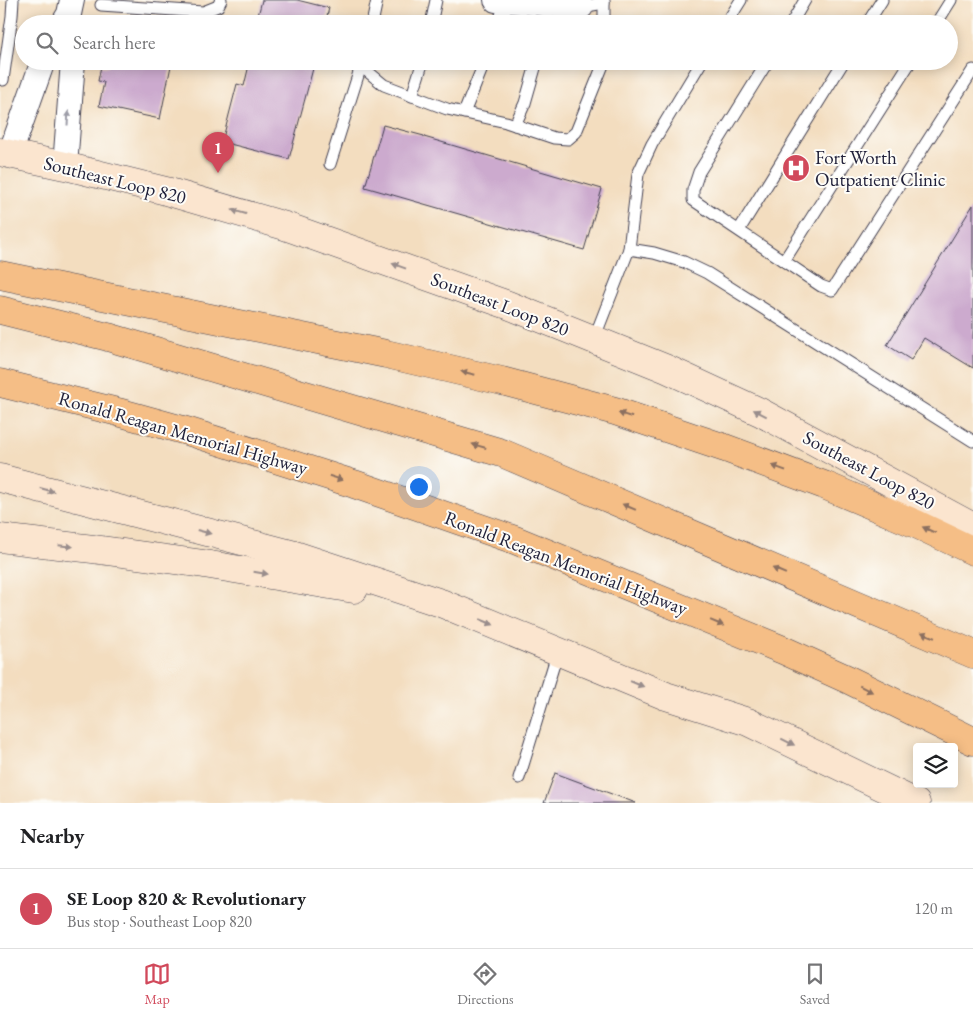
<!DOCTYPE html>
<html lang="en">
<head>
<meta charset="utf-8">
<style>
	:root { --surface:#fff; --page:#f2f2f2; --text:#202124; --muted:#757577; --line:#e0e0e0; --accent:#d1495b }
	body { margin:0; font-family:"EB Garamond",serif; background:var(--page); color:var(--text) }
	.controls { position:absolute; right:15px; bottom:15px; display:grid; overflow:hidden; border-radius:5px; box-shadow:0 2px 12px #0003 }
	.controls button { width:45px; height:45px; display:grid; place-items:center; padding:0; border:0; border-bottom:1px solid var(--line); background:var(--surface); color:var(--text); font:25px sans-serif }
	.you { position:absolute; left:418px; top:486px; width:18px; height:18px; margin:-12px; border:4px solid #fff; border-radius:50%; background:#1a73e8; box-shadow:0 0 0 8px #1a73e833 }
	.badge { display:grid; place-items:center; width:32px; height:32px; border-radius:50%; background:var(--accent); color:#fff; font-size:16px; font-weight:700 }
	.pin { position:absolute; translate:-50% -41px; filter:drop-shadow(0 1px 2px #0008) }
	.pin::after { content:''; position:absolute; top:26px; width:18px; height:15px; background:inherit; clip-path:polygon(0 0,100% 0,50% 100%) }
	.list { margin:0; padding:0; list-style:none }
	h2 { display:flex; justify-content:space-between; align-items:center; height:65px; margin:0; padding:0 20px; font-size:21px }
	h2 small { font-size:16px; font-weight:400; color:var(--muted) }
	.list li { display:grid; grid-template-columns:32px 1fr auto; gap:15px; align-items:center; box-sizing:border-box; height:80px; padding:0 20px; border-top:1px solid var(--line) }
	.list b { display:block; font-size:19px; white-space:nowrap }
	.list p { margin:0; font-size:16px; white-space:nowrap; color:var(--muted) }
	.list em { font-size:16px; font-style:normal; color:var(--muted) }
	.icon { flex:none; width:28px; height:28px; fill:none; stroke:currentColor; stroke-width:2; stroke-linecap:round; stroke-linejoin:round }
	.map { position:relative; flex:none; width:973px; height:803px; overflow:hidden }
	.search { position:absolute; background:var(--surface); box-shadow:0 2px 12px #0003; left:15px; right:15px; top:15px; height:55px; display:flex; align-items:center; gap:12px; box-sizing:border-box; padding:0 18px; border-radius:28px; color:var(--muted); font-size:19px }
	.sheet { height:145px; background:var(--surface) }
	nav { display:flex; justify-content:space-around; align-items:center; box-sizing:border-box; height:70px; border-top:1px solid var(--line); background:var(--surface); font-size:14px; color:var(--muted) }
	nav a { display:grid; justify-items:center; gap:2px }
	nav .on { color:var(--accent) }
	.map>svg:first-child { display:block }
</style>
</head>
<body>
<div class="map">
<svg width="973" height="803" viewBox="0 0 973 803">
	<rect width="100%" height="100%" fill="#fdfcf7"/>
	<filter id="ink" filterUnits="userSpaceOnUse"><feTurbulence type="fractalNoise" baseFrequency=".02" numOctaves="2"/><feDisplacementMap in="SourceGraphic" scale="10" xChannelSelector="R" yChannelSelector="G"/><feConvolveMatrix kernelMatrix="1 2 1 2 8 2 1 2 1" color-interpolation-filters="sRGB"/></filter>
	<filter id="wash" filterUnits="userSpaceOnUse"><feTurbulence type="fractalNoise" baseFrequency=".0096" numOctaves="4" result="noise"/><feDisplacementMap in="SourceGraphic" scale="20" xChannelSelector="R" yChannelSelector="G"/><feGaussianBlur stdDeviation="1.12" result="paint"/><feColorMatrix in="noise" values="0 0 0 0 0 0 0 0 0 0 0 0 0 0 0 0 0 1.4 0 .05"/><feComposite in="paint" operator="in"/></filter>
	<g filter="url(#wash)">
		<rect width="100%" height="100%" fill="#f3ddbf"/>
		<g id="blocks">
			<g fill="#ccaace">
				<polygon points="262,0 297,0 329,8 325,24 256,24"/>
				<polygon points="109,61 172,61 160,119 99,106 104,82 98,81 101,66 108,67"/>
				<polygon points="250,61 315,61 289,159 222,142 237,84 244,86"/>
				<polygon points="383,125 424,136 424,137 602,189 584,250 365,187"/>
				<polygon points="973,205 973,368 924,338 911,360 887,345"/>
				<polygon points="555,773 636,803 544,803"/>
			</g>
		</g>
	</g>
	<g filter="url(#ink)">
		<use href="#blocks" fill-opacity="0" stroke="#413e4f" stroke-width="1"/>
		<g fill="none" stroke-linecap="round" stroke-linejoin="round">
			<g stroke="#413e4f" stroke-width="13">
				<g id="service">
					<polyline points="101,5 203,12 218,6 221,0"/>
					<polyline points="581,7 604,3 604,0"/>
					<polyline points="372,24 377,0"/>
					<polyline points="431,24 436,0"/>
					<polyline points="498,24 506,1"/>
					<polyline points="546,24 551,4"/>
					<polyline points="604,24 604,3"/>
					<polyline points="726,24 741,0"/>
					<polyline points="791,24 805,0"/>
					<polyline points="867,24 882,0"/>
					<polyline points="936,24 951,0"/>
					<polyline points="363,61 361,66 384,85 447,109 506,122 554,138 568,139 576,132 603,65 603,61"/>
					<polyline points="768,61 699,172 693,190 693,200 821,286 832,290 973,70"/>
					<polyline points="3,80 12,16 13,0"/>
					<polyline points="412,96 423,61"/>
					<polyline points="464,113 485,61"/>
					<polyline points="515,125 525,103 537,61"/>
					<polyline points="330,164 361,66"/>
					<polyline points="739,230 844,61"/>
					<polyline points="629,249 638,174 652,144 702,61"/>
					<polyline points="784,261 911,61"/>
					<polyline points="594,339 629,249 654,253 684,262 707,273 973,441"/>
					<polyline points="519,778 558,651"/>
				</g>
			</g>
			<g stroke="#413e4f" stroke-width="26">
				<g id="minor">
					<polyline points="496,0 581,7"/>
					<polyline points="63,24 69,14 72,0"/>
					<polyline points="10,154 43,61"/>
					<polyline points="65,166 73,61"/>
				</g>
			</g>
			<g stroke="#413e4f" stroke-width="29">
				<g id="secondary">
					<polyline points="0,152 65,166 166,191 285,226 508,305 667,369 760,412 973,527"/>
					<polyline points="0,478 295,555 441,603 666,696 748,722 916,803"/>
					<polyline points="0,538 93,549 204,564 354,589"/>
				</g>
			</g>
			<g stroke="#413e4f" stroke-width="29">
				<g id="motorway">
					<polyline points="0,275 386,354 502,381 615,411 725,448 824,485 916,524 973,551"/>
					<polyline points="0,310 108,337 502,453 973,654"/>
					<polyline points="0,383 118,412 190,432 354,484 515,540 783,650 847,679 973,741"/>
				</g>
			</g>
			<use href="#service" stroke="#fff" stroke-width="11"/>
			<use href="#minor" stroke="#fff" stroke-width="24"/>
			<use href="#secondary" stroke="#fbe5cf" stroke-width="28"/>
			<use href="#motorway" stroke="#f5be86" stroke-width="28"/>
		</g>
		<defs><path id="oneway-solid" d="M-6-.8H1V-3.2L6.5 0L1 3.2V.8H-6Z" transform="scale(1.25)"/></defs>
		<use fill="#9c9ca7" href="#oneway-solid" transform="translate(68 118) rotate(-86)"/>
		<g fill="#998d8c">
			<use href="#oneway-solid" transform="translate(239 212) rotate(-164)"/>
			<use href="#oneway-solid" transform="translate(399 266) rotate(-160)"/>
			<use href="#oneway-solid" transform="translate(760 413) rotate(-153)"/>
			<use href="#oneway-solid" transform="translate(47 490) rotate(15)"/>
			<use href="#oneway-solid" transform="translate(204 532) rotate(15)"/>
			<use href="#oneway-solid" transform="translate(66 546) rotate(6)"/>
			<use href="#oneway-solid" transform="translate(261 573) rotate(9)"/>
			<use href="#oneway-solid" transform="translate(487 622) rotate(23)"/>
			<use href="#oneway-solid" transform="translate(637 684) rotate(22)"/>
			<use href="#oneway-solid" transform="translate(788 742) rotate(26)"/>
		</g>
		<g fill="#8c7060">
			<use href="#oneway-solid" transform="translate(468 373) rotate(-167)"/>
			<use href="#oneway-solid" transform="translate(625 415) rotate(-162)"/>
			<use href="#oneway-solid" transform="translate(479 446) rotate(-164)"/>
			<use href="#oneway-solid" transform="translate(779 468) rotate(-160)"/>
			<use href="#oneway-solid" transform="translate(336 478) rotate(18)"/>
			<use href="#oneway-solid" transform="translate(629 507) rotate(-157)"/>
			<use href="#oneway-solid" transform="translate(929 530) rotate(-155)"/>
			<use href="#oneway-solid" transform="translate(779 571) rotate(-157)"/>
			<use href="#oneway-solid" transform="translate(717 623) rotate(23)"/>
			<use href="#oneway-solid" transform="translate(928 635) rotate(-157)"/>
			<use href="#oneway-solid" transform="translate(866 689) rotate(26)"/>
		</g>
	</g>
	<defs>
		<g id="hospital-disc" transform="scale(1.4375)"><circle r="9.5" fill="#d1495b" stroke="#fdfcf7"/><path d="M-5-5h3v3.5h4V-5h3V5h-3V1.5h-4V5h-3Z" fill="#fff"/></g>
	</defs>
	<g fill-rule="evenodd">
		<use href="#hospital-disc" x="796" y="168"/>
	</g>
	<g text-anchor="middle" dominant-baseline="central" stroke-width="4" stroke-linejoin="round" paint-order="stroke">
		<g font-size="19" fill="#22223b" stroke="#fdfcf7" text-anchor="start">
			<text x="815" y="157">Fort Worth<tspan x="815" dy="22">Outpatient Clinic</tspan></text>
		</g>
		<g font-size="19" fill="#22223b" stroke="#fdfcf7">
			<text transform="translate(115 180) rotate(14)">Southeast Loop 820</text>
			<text transform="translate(500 304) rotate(21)">Southeast Loop 820</text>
			<text transform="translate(183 433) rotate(16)">Ronald Reagan Memorial Highway</text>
			<text transform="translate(869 470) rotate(28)">Southeast Loop 820</text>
			<text transform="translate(566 563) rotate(21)">Ronald Reagan Memorial Highway</text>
		</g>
	</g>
</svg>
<div class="controls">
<button><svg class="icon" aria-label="layers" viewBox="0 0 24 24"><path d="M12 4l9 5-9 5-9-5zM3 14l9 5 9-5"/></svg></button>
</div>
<div class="you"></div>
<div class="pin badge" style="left:218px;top:173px">1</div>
<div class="search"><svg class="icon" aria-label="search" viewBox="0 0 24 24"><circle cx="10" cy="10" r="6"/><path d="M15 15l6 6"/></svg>Search here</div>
</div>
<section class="sheet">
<h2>Nearby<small></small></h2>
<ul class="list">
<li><span class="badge">1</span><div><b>SE Loop 820 &amp; Revolutionary</b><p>Bus stop · Southeast Loop 820</p></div><em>120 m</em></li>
</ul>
</section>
<nav>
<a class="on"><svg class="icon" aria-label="map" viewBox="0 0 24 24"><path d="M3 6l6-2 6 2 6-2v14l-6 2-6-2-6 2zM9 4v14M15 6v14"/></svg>Map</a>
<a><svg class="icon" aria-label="directions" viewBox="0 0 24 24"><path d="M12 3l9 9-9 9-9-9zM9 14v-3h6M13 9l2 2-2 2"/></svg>Directions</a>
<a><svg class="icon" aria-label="saved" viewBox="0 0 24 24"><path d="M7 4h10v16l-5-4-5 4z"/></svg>Saved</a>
</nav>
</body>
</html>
